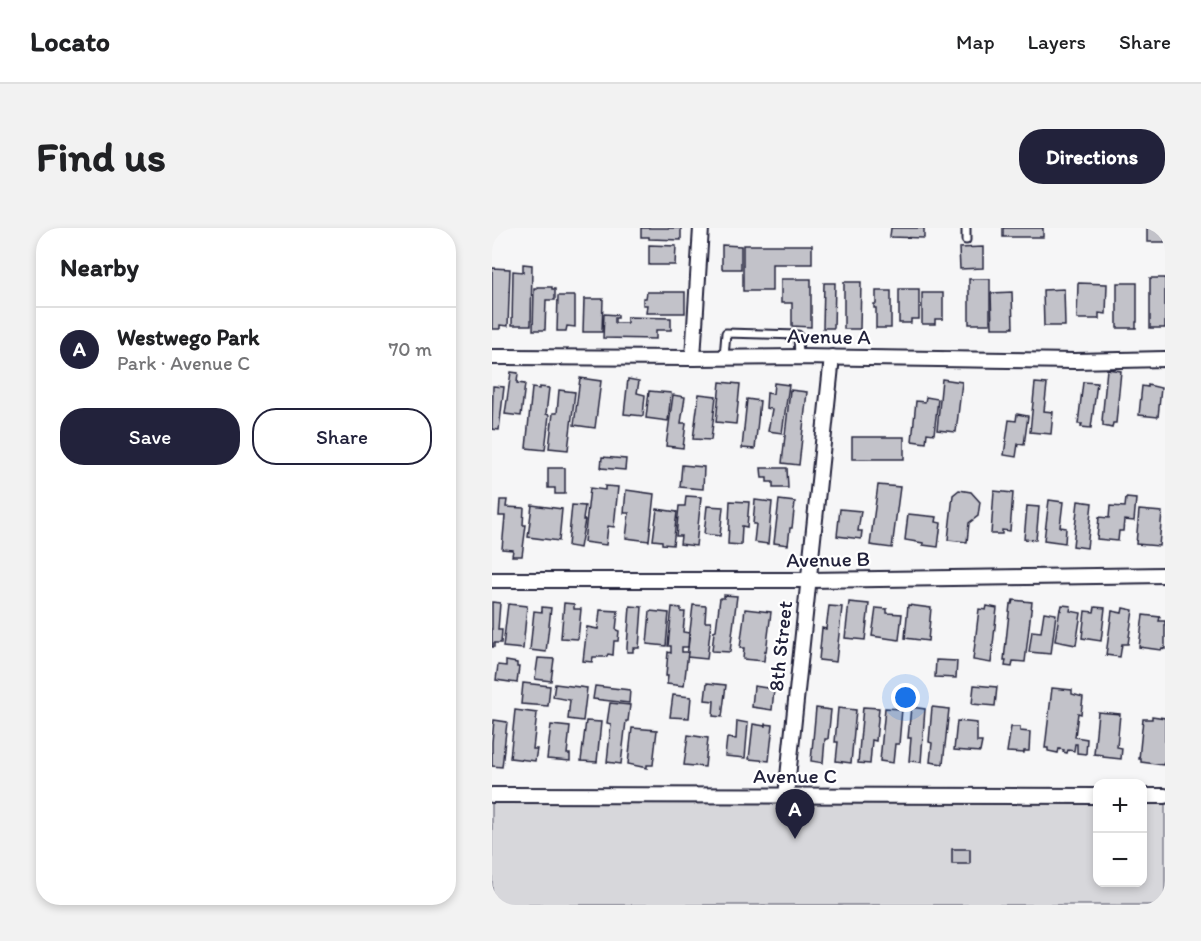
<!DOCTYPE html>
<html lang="en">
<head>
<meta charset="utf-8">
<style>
	:root { --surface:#fff; --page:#f2f2f2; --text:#202124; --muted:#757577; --line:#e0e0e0; --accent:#22223b }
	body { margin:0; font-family:Itim,sans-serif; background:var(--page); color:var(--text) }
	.controls { position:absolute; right:18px; bottom:18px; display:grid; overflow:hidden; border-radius:12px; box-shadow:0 3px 9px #0003 }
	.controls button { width:54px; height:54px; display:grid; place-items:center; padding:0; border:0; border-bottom:2px solid var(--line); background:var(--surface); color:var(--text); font:30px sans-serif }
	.you { position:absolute; left:414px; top:470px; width:21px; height:21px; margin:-15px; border:4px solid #fff; border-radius:50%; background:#1a73e8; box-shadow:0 0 0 9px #1a73e833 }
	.badge { display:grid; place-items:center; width:39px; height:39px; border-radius:50%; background:var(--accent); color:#fff; font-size:20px; font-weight:700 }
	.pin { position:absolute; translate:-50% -50px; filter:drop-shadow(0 2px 3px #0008) }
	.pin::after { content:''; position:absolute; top:32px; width:21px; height:18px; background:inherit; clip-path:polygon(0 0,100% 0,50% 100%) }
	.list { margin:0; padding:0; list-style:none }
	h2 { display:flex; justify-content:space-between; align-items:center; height:78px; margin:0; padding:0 24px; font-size:26px }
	h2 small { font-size:20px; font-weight:400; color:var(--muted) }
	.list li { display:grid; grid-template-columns:39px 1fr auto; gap:18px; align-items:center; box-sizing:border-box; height:84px; padding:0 24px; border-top:2px solid var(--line) }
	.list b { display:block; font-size:22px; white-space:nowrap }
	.list p { margin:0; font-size:20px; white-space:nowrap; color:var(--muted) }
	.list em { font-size:20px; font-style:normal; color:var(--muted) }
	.actions { display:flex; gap:12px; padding:18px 24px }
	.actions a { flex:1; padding:14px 0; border:2px solid var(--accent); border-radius:24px; text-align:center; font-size:21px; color:var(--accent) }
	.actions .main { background:var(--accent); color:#fff }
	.map { position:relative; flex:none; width:673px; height:677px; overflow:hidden; border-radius:24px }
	header { display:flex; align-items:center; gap:36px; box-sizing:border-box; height:84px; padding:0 30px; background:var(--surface); border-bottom:2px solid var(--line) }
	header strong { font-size:28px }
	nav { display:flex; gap:33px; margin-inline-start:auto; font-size:21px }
	.intro { display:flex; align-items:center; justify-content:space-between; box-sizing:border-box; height:144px; padding:0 36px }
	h1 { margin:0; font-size:42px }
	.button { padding:15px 27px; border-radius:24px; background:var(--accent); color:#fff; font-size:21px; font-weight:700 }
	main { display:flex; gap:36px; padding:0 36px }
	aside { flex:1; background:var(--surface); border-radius:24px; box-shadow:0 3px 9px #0003 }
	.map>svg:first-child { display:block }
</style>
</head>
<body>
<header>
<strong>Locato</strong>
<nav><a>Map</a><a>Layers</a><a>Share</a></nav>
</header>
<div class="intro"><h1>Find us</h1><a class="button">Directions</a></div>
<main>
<aside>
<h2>Nearby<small></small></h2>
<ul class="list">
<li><span class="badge">A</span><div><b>Westwego Park</b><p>Park · Avenue C</p></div><em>70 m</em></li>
</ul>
<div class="actions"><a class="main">Save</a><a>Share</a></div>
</aside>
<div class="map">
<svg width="673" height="677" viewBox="0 0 673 677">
	<rect width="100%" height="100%" fill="#f6f6f7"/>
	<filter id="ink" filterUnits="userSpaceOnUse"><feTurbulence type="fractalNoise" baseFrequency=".0167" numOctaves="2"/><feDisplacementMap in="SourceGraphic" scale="12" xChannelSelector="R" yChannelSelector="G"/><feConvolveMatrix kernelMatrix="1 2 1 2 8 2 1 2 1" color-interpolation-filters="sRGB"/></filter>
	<g filter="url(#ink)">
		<polygon fill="#d7d7db" stroke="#7c7c8b" stroke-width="1.5" points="0,567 605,568 606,654 650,654 651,568 673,568 673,677 0,677"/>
		<g fill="#c2c2c9" stroke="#22223b" stroke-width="1.5">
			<polygon points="149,0 189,0 189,12 157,11 157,9 149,9"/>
			<polygon points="399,0 432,0 432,10 398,9"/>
			<rect x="511" y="0" width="40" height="9"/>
			<rect x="655" y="0" width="18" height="14"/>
			<polygon points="157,17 184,18 183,37 157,37"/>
			<polygon points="230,17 249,18 249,41 230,41"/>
			<polygon points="251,17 320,17 320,36 280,36 280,63 251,63"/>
			<polygon points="491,19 491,40 468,41 467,20"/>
			<polygon points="31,36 40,37 39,97 20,97 21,43 31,44"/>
			<polygon points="0,40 18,41 16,98 8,97 8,101 0,101"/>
			<rect x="658" y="50" width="15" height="50"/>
			<polygon points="289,51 319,51 319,99 300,98 300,75 289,75"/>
			<rect x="477" y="51" width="21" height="45"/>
			<polygon points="352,54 369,54 368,101 352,101"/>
			<polygon points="332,55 343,55 342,100 331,100"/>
			<polygon points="586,55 615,56 614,86 607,85 607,91 585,91"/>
			<polygon points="625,55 645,55 645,94 644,94 644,100 625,100"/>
			<polygon points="45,59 60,59 60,61 63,61 63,72 54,72 53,102 41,102 42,61 45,61"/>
			<polygon points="407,61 427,61 427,91 419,91 419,95 407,95"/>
			<polygon points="572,61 573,98 552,98 551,62"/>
			<polygon points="384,63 399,63 399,100 384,100 384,80 382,80 382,76 384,76"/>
			<polygon points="155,64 193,64 193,85 154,85 155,77 151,77 151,70 154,70"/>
			<polygon points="520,64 521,100 500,100 499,65"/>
			<polygon points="430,65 451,65 451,91 443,91 443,96 430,96"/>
			<polygon points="66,68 83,68 83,99 75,98 74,103 65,103"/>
			<polygon points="92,71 111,71 110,104 91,104"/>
			<polygon points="112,86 126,87 126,90 123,90 123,95 135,95 135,89 179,90 179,102 164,102 164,111 111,110"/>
			<polygon points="615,141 629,143 624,195 621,195 620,200 611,198 611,194 610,193"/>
			<polygon points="19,144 26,145 25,155 33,156 29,188 13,186"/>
			<polygon points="88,150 109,153 103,200 82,197"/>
			<polygon points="136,151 147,153 145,165 153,167 151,188 132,186"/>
			<polygon points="450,151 470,154 464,204 445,202"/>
			<polygon points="228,154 248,156 244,196 224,194"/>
			<polygon points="591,154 605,155 599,200 589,199 590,196 586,196"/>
			<polygon points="282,155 297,157 290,205 276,203 280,181 274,180 275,165 281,166"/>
			<polygon points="543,155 555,156 552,183 561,184 559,206 538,204"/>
			<polygon points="656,157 669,160 666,189 647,187 650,158 656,159"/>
			<polygon points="1,158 12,159 7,202 0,201"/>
			<polygon points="47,159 57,160 54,186 57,187 53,222 34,220 40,160 47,161"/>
			<polygon points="67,162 83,164 76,222 57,220 61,185 65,185"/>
			<polygon points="298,162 315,164 307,237 290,235"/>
			<polygon points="157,163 179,165 176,193 154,190"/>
			<polygon points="207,166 224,168 219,212 201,211"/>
			<polygon points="181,167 193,169 189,195 194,195 191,220 174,218"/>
			<polygon points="434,169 446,171 442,206 435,205 434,215 420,213 424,173 433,174"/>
			<polygon points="255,171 268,173 263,221 250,220"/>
			<polygon points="525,186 536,188 532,217 526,216 524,229 512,227 517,192 524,193"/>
			<rect x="360" y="209" width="52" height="22"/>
			<polygon points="110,229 134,231 133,242 109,240"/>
			<polygon points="190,237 212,239 211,261 188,259"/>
			<polygon points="56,240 73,240 73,266 63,266 63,260 56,260"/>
			<polygon points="269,240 295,240 296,260 281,260 281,254 275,254 275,250 270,250"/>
			<polygon points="386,257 408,259 400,320 378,317"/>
			<polygon points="113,258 126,259 122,299 116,298 114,317 92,314 98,260 113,262"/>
			<polygon points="134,262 162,266 157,313 134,310 137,285 132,285"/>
			<polygon points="467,262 479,264 488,274 486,288 477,295 475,314 456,312 461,267"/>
			<polygon points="502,263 521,265 518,303 510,302 510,306 499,306"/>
			<polygon points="194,268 209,269 204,318 188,316 189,308 184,308 187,278 193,278"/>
			<polygon points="634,270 644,271 642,293 632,292 631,303 627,303 626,313 605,311 607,289 617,290 618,278 633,279"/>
			<polygon points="8,272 15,272 14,279 32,280 31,297 34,297 30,328 20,328 21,322 10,321 13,288 7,288"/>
			<polygon points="263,272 280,274 276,316 262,314 264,296 261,296"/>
			<polygon points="287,272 303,274 300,300 298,300 296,317 282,315"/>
			<polygon points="557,272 571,274 568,299 574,300 573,315 552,312"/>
			<polygon points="238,273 257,274 255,299 250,298 249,317 236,316"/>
			<polygon points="586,273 600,275 595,320 581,318"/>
			<polygon points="40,277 70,281 67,313 36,309"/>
			<polygon points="80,277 93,278 91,292 93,292 88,320 76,318"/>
			<polygon points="215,278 231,279 228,308 212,306"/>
			<polygon points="535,278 547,279 544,312 532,311"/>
			<polygon points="165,281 185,284 181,317 170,316 170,313 161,312"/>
			<polygon points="348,281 369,283 366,303 370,303 369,311 345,308"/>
			<polygon points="647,282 670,284 667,318 644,316"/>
			<polygon points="416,286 445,289 444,294 449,295 446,319 431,317 431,315 413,312"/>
			<polygon points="232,367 245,368 238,424 220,423 222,403 224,402 228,370 232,370"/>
			<polygon points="521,372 540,374 533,434 521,433 520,439 513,438 514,432 512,432 518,376 520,376"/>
			<polygon points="0,374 8,375 6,402 10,402 9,415 2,415 2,419 0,419"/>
			<polygon points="357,374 377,376 373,412 353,410"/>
			<polygon points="72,375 82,376 82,381 89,381 86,411 69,410"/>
			<polygon points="16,376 35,378 31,421 11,419"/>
			<polygon points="201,377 214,378 213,394 219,394 215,431 195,429"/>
			<polygon points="416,377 439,380 436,413 413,410"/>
			<polygon points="570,377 579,378 578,383 589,385 584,417 563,413 568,381 569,382"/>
			<polygon points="138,378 150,379 147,420 141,420 141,424 135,424 135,419"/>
			<polygon points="337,378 350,379 344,434 327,432 330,400 334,401"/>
			<polygon points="495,378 505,380 499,435 481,432 487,381 494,382"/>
			<polygon points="50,379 59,380 54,424 38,422 42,383 50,384"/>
			<polygon points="180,379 189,380 189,384 193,384 191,404 197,405 196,419 190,419 190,424 196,424 192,458 175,456 176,448 174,448 176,424 179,425 179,418 176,418"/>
			<polygon points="603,379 613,380 609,413 590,410 593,383 602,384"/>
			<polygon points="384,380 395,381 395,385 410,386 407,412 380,408"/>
			<polygon points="631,380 641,382 636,416 630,416 628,429 614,427 620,383 630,385"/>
			<polygon points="253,381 279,384 274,424 273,423 272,433 251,431 252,420 248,420"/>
			<polygon points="108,382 126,383 124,402 127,403 126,413 122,413 121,427 116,426 115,428 112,429 101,429 100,434 91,433 95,399 106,401"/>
			<polygon points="158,383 177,385 174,418 155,416"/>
			<polygon points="552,384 564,386 559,426 537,424 540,403 549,404"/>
			<polygon points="651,387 668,389 667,393 673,393 673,421 670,420 669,422 647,419"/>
			<polygon points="46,430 62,431 59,453 43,451"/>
			<polygon points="444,432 465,433 464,450 443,449"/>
			<polygon points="14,433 25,435 25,439 27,439 25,455 4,452 6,437 14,438"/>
			<polygon points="31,455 58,458 56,478 29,476"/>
			<polygon points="215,455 234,457 230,489 221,488 222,473 213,472"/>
			<polygon points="63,456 95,460 91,493 76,491 78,472 61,469"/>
			<polygon points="482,457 505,459 503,478 480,476"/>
			<polygon points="103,458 138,462 137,475 101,471"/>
			<polygon points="262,458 282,461 280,482 260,479"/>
			<polygon points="560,460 580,462 580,466 591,469 589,486 586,485 583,509 595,511 594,526 585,525 585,516 583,516 582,523 576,522 575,525 571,524 572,522 567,521 566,525 556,523 556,520 553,520"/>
			<polygon points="181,467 199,469 197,490 178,489"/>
			<polygon points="118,475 138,477 136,493 134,493 129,536 115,534 119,496 115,495"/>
			<polygon points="371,479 387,480 384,513 380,512 378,536 366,535"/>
			<polygon points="419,479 433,481 429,534 417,533 419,510 416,510"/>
			<polygon points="440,479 457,481 451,536 438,534 440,515 437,514"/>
			<polygon points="324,480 339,482 336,511 333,511 331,535 319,533"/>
			<polygon points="346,480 364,482 359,535 344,533 346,514 343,514"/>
			<polygon points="393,480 410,481 407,516 403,516 401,535 388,533"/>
			<polygon points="23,482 45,485 41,521 45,521 43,533 18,530"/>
			<polygon points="606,484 628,486 625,519 630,520 629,531 611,529 611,527 602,526"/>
			<polygon points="660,488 673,490 673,534 672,534 671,537 649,534 649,531 647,531 651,491 660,491"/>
			<polygon points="2,492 15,494 10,539 0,538 0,514"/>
			<polygon points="94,493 109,494 105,534 89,533"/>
			<polygon points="245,493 256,495 253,530 233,528 235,510 244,511"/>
			<polygon points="465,493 485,495 485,514 490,514 488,524 462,522"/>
			<polygon points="261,496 273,498 273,496 281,497 277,533 257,531"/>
			<polygon points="59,497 78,499 75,526 78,526 78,533 55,531"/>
			<polygon points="519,499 528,499 528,503 538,504 537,523 532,523 532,525 515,524"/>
			<polygon points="140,500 165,502 161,537 155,537 155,540 136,536"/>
			<polygon points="196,507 216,510 213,539 192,537"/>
			<rect x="460" y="621" width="18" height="15"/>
		</g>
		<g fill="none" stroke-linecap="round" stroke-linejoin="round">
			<g stroke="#22223b" stroke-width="11">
				<g id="service">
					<polyline points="474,0 474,12"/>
					<polyline points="232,129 234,105 306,107 307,129"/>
				</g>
			</g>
			<g stroke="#22223b" stroke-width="18">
				<g id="minor">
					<polyline points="0,129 201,130 307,129 583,133 673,131"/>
					<polyline points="201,130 209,0"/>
					<polyline points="0,352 315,352 673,347"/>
					<polyline points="0,567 606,568"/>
					<polyline points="294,568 340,129"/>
					<polyline points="650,568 673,568"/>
				</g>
			</g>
			<use href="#service" stroke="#fff" stroke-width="7"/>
			<use href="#minor" stroke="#fff" stroke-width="14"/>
		</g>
	</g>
	<g text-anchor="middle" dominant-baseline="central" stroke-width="4.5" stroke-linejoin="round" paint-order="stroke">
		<g font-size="21" fill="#22223b" stroke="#fff">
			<text transform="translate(337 108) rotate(1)">Avenue A</text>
			<text transform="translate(336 331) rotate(-1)">Avenue B</text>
			<text transform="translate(288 418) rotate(-84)">8th Street</text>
			<text x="303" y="547">Avenue C</text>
		</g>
	</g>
</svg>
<div class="controls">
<button>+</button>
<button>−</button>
</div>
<div class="you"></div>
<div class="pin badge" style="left:303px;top:611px">A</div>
</div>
</main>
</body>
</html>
